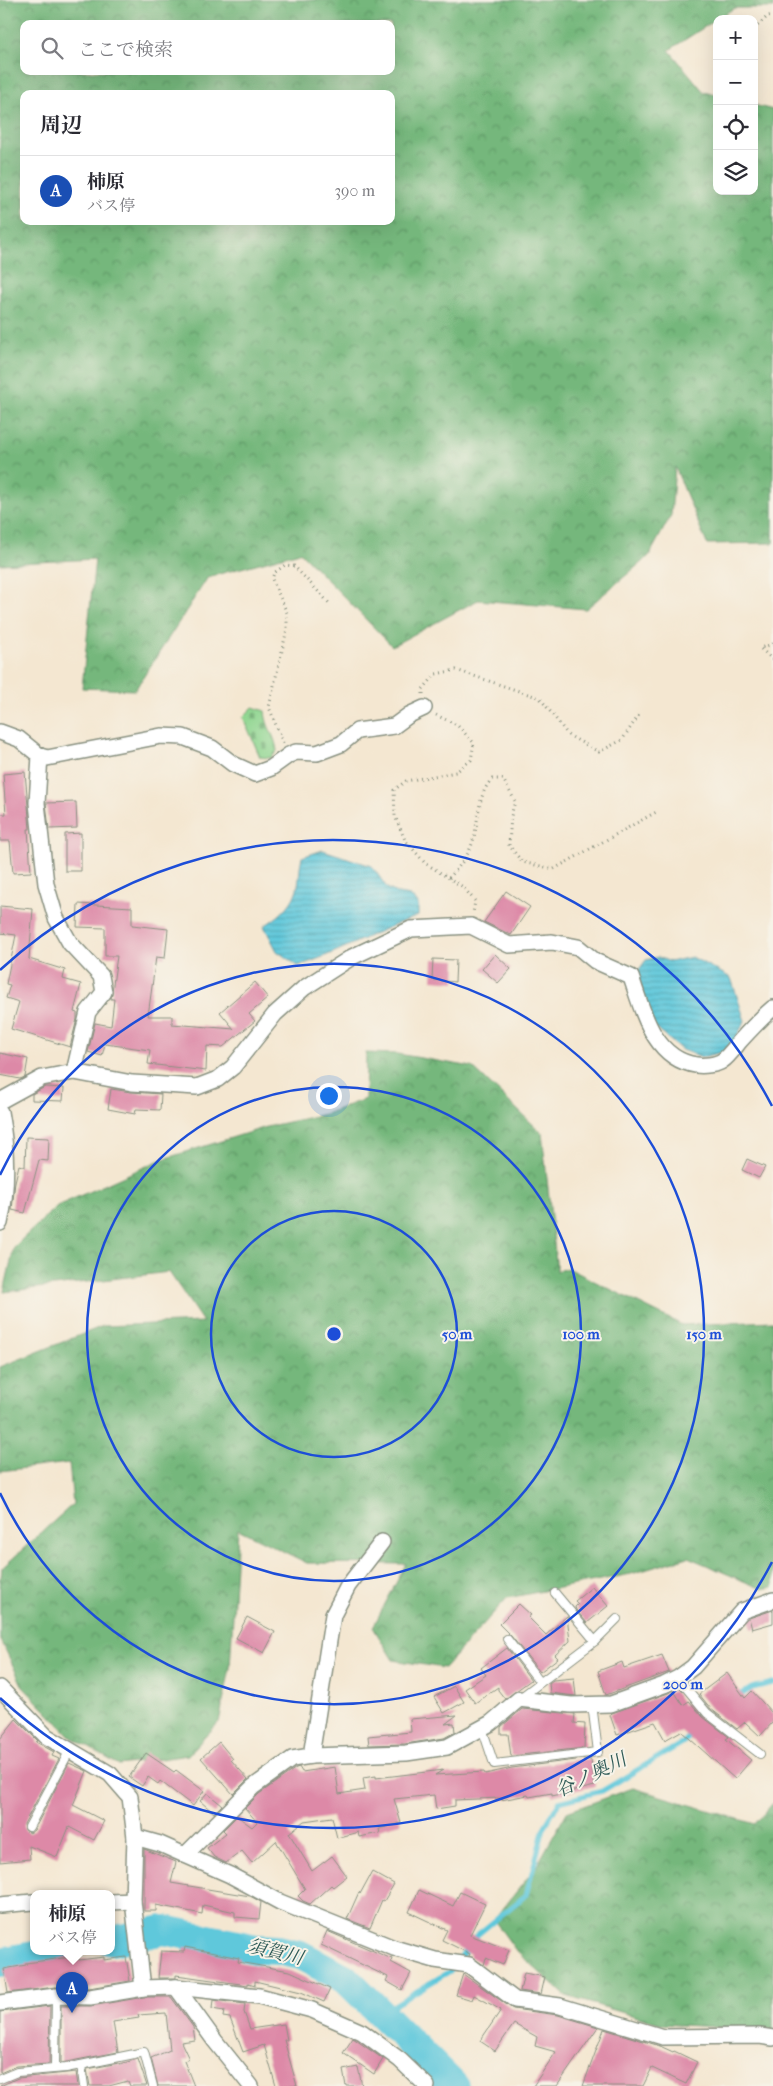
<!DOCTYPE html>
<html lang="ja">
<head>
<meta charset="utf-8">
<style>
	:root { --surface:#fff; --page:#f7f7f7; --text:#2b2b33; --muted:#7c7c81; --line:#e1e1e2; --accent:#c8321e }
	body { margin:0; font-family:"IM FELL French Canon","Noto Serif JP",serif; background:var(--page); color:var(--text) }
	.controls { position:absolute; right:15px; top:15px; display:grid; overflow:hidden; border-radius:10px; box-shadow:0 5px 20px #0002 }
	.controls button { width:45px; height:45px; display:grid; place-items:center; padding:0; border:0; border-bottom:1px solid var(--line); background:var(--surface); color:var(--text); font:25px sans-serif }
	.you { position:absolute; left:328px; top:1095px; width:18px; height:18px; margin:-12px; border:4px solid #fff; border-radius:50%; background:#1a73e8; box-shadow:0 0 0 8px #1a73e833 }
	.badge { display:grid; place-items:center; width:32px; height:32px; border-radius:50%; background:var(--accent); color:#fff; font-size:16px; font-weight:700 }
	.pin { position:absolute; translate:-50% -41px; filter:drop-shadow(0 1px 2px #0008) }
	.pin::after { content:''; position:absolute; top:26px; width:18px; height:15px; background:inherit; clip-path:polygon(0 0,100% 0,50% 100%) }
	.popup { position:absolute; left:30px; top:1890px; width:85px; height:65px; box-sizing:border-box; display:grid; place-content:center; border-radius:10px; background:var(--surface); filter:drop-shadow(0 1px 4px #0005); font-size:16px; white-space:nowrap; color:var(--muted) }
	.popup b { font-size:19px; color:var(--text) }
	.popup::after { content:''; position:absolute; left:50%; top:100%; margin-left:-10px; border:10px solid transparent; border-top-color:var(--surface) }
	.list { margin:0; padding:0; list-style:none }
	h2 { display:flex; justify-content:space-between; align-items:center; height:65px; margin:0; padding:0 20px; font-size:21px }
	h2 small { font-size:16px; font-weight:400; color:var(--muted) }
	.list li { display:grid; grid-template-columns:32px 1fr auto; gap:15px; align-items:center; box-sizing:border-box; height:70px; padding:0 20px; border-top:1px solid var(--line) }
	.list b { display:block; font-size:19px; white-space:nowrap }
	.list p { margin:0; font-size:16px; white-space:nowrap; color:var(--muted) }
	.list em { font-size:16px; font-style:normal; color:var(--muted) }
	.icon { flex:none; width:28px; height:28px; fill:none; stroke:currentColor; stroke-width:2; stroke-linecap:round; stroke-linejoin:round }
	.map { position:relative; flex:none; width:773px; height:2086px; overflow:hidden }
	.search { position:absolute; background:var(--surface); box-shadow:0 5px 20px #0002; left:20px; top:20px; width:375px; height:55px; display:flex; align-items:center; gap:12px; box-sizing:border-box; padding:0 18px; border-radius:10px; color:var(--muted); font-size:19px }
	.panel { position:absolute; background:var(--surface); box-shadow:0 5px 20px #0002; left:20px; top:90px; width:375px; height:135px; border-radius:10px }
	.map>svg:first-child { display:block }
</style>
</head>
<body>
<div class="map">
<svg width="773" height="2086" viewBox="0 0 773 2086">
	<defs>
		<pattern id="forest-crowns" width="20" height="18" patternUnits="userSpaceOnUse" patternTransform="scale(1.25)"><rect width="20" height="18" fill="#74b77b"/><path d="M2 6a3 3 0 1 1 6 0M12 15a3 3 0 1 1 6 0" fill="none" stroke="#5f9666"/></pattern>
		<pattern id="cemetery-stones" width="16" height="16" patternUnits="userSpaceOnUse" patternTransform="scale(1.25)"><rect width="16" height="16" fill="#90d691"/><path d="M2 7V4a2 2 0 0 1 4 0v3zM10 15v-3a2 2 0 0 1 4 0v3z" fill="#75af77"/></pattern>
		<pattern id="water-rules" width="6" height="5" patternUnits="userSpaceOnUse" patternTransform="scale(1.25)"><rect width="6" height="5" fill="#5fc8db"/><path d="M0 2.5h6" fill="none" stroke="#4ea4b2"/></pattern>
	</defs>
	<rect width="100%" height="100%" fill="#f7f3e8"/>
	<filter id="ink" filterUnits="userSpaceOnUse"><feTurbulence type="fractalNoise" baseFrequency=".02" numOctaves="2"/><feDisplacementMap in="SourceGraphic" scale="10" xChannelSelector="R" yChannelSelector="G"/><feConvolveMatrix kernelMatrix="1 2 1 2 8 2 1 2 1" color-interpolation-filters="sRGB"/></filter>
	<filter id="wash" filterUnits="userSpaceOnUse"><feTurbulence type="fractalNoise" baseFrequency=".0096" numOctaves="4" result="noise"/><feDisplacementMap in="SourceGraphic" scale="20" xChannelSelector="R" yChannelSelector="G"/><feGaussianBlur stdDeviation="1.12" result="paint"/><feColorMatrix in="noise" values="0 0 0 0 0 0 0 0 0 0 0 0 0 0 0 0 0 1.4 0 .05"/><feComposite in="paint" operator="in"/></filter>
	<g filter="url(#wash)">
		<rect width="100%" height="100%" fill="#f4e7d1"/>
		<g fill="url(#forest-crowns)" stroke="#4a7a58" fill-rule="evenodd">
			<path d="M0,0H773V8H734L669,50L704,92L717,95V191H754V105L773,110V543L707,544L675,467L671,515L649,556L586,609L478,600L392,646L300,552L208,577L135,690L82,688L95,559L0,564ZM24,24H391V71H24ZM24,94H391V221H24Z"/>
			<polygon points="366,1053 398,1054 472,1067 542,1133 557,1271 568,1268 682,1325 773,1321 773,1587 762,1589 688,1557 631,1574 507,1598 444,1668 393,1660 373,1627 406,1564 307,1563 238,1529 230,1668 219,1722 188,1755 119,1765 71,1737 23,1687 0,1638 0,1588 2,1568 73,1504 69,1463 0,1471 0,1367 103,1326 203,1322 169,1272 4,1292 14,1247 57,1206 160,1160 270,1126 325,1114 365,1099"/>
			<polygon points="633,1788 755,1824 773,1803 773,2030 662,2024 566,1996 517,1952 494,1920 536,1867 567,1812"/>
		</g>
		<path fill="url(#cemetery-stones)" stroke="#588a62" d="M253,707L265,711C266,728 275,734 277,751L271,758L260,757L243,717Z"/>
		<g fill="url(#water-rules)" stroke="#3f8288">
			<path d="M323,850L372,866L387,888L398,894L410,896L418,903V916C377,930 339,953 298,966L277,951L264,926C277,918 291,907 296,892C300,882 299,868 302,857Z"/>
			<polygon points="658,957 670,962 692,957 731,978 745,1021 733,1043 723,1052 702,1057 682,1050 653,1026 643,998 638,971 646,960"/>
		</g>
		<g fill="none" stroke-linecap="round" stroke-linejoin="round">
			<g stroke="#5fc8db" stroke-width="5">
				<polyline points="737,1697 752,1688 773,1683"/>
				<polyline points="381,2013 450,1971 477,1935 526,1895 544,1828 559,1802 602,1791 684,1742 692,1734"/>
			</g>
			<g stroke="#5fc8db" stroke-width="30">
				<polyline points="111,1941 164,1930 256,1949 278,1950 300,1955 346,1979 454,2086"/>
				<polyline points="0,1962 57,1952"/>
			</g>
		</g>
		<g id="blocks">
			<g fill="#dd89a7">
				<polygon points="25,772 30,829 28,829 31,872 13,873 10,841 0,841 0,814 6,814 3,774"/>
				<polygon points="76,802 77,828 49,829 46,803"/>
				<polygon points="81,833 81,871 65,871 65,834"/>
				<polygon points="506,891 530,907 511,935 484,922"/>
				<polygon points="78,904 132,907 132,925 168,929 165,958 156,957 148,1016 172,1016 172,1024 234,1029 220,1012 255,982 268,998 249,1014 255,1021 223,1047 207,1046 206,1071 148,1064 150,1050 105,1044 102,1056 88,1052 95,1023 111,1026 114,999 111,999 117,956 105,956 105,928 77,927"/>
				<polygon points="0,906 33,909 29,959 65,970 63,979 81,984 74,1012 77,1013 77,1019 70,1047 11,1029 19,1002 6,998 10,985 6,984 16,935 0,933"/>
				<polygon points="495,954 511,969 498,983 482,969"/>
				<polygon points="433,959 456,960 455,982 432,980"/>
				<polygon points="0,1053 28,1059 25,1077 20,1079 0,1075"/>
				<polygon points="45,1087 64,1088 63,1101 32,1100 32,1094"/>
				<polygon points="111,1089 131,1092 161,1094 160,1110 136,1109 135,1114 108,1109"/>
				<polygon points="26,1137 49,1138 48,1161 39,1160 25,1213 12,1210 15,1182 19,1165 25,1167"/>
				<polygon points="747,1159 765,1167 759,1178 742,1170"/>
				<polygon points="592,1587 608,1606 587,1623 576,1610 575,1607 578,1604 575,1601"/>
				<polygon points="519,1604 531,1615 528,1617 546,1635 567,1616 570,1641 555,1655 558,1658 540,1672 511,1636 499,1624"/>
				<polygon points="773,1610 773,1623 752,1629 749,1618"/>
				<polygon points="247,1617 275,1632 264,1653 236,1638"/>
				<polygon points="507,1648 531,1680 505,1699 498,1690 498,1687 475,1703 465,1689 486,1675 481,1668"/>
				<polygon points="662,1655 669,1672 606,1695 598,1671 622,1662 624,1668"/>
				<polygon points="727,1673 745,1698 752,1691 773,1714 773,1722 760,1736 745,1722 737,1729 711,1709 699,1694"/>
				<polygon points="574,1678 576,1696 550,1693 549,1683 553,1680"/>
				<polygon points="454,1686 464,1702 444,1713 434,1697"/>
				<polygon points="674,1691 683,1705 689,1701 703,1717 729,1737 726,1739 751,1760 735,1779 681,1731 665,1740 655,1722 617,1735 610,1715 612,1713"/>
				<polygon points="522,1709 575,1714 574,1723 585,1724 584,1748 511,1756 508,1734 501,1734 501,1727"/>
				<polygon points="457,1715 445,1724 454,1723 455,1732 444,1738 405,1744 369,1745 368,1736 411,1732 410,1719"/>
				<polygon points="16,1719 38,1741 36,1742 54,1752 52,1756 59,1759 24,1824 25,1830 30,1833 34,1830 69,1763 87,1771 73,1805 104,1821 94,1840 69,1827 57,1857 29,1846 30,1859 0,1862 0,1739"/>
				<polygon points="219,1742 233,1759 231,1760 248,1779 233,1794 201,1758"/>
				<polygon points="146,1753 174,1772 176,1770 204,1791 193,1806 160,1781 158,1784 148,1777 142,1786 129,1777"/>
				<polygon points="584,1759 591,1760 595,1786 552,1796 552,1793 529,1797 528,1795 501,1800 500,1798 455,1800 455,1806 436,1809 434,1795 394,1799 401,1823 379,1829 380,1833 359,1837 358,1832 337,1838 332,1817 304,1821 289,1833 312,1871 332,1856 347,1876 333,1887 331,1885 310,1904 303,1901 298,1896 305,1889 276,1841 252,1863 242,1851 226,1863 214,1857 207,1848 226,1833 223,1830 237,1816 252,1827 257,1822 245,1808 259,1794 296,1768 299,1767 302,1772 335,1767 339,1794 365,1790 363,1778 376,1776 376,1778 443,1770 435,1775 484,1772 485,1774 512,1768"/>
				<polygon points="207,1793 222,1805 214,1813 200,1801"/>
				<polygon points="144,1849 176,1862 171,1883 250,1896 261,1902 259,1919 235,1917 235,1912 203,1905 202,1914 156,1905 156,1911 144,1911"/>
				<polygon points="372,1872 394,1884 384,1901 382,1900 370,1928 347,1919 359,1892 360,1894"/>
				<polygon points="419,1890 453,1906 460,1892 485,1904 470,1935 509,1950 503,1965 486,1958 484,1965 469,1956 470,1954 442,1940 447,1930 409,1912"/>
				<polygon points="327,1931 392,1959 391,1962 411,1973 402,1990 386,1981 388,1977 321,1945"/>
				<polygon points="185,1947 239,1958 238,1962 290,1971 330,1989 324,2002 301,1992 255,1981 255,1985 248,1983 248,1985 176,1975 176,1978 158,1978 161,1951 184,1952"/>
				<polygon points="78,1956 79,1960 104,1957 104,1960 126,1957 130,1981 89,1988 55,1987 8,1993 4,1969 26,1965 26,1963"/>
				<polygon points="524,1973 545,1977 541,1994 520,1991"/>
				<polygon points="463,1974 513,2009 558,2015 598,2027 557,2086 533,2086 556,2052 535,2046 537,2037 514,2024 495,2051 480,2041 501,2010 474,1995 472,2000 456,1995"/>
				<polygon points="144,1997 171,1997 193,2027 195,2040 181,2042 189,2059 184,2061 194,2086 158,2086 151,2058 170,2050 166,2013 138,2015 139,2018 113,2022 118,2052 61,2063 61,2006 91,2006"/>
				<polygon points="213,2000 245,2004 244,2012 250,2029 284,2024 287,2040 284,2040 297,2086 276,2086 264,2045 243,2052 230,2018 223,2017 224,2011 212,2009"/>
				<polygon points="50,2006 49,2064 16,2066 0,2073 0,2012"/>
				<polygon points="604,2029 660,2046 673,2052 674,2051 697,2062 686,2084 652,2068 643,2086 583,2086"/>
				<polygon points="353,2038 383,2059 374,2074 343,2053"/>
				<polygon points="138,2059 147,2086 130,2086 128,2081 109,2086 90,2086 87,2069 119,2063 120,2064"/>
				<polygon points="358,2067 362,2086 346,2086 343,2070"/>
				<polygon points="76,2072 78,2086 0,2086 18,2078"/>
			</g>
		</g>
	</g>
	<g filter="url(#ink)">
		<use href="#blocks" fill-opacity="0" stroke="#8a9282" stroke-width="1"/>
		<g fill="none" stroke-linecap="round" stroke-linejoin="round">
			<g stroke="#8a9282" stroke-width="10">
				<g id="lane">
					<polyline points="555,1593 595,1641"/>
					<polyline points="507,1639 540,1682"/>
					<polyline points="678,1678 707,1713 760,1754"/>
					<polyline points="520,1698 595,1641 617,1619"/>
					<polyline points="482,1728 494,1764 598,1752 592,1704"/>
					<polyline points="29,1827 70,1750"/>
					<polyline points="81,2065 84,2086"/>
					<polyline points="55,2068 56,1996"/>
					<polyline points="0,2079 17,2072 66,2068 144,2052 153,2086"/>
				</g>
			</g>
			<g stroke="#8a9282" stroke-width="18">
				<g id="street">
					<polyline points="0,732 19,739 40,756 47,758 161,736 183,737 212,748 233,764 255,774 271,768 289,755 296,752 317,753 341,744 357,731 394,726 409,715 424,708"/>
					<polyline points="40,756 37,803 46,884 56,918 70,943 101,976 104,992 88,1012 74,1072"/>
					<path d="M0,1101L42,1078L74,1072L132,1083L197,1087L218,1079L233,1067L275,1014L304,988L352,957L411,929L471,926L509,945L552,942L578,947L595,961L631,977C643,1012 654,1059 696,1065C703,1066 716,1065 722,1061C729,1056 735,1047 740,1041C751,1029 761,1018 773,1008"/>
					<path d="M0,1112C7,1149 8,1187 0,1223"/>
					<polyline points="0,1688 46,1736 110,1774 130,1797 135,1837 133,1901 143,1988"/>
					<polyline points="311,1756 333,1615 348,1586 382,1542"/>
					<polyline points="135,1837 160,1844 230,1875 280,1902 394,1948 435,1960 469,1965 515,2000 560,2006 663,2037 760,2036 773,2038"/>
					<polyline points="185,1855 253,1787 292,1759 311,1756 406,1753 447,1747 491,1723 519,1699 571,1705 611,1704 664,1685 678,1678 693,1667 742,1611 773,1600"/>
					<polyline points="111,1902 133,1901"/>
					<polyline points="0,1905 33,1902"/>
					<polyline points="176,1987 215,2041 251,2086"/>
					<polyline points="0,2003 56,1996 90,1997 143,1988 176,1987 259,1996 312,2010 362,2032 400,2060 427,2086"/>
				</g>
			</g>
			<g stroke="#8a9282" stroke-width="3" stroke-dasharray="1 4" stroke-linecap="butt">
				<polyline points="754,29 768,16 773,15"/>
				<polyline points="773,644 760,648 773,660"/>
				<polyline points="423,694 423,689 436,674 456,670 540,698 568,735 599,752 622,740 639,715"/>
				<polyline points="436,715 457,725 474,743 471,760 456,772 406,781 394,790 395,816 405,840 425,863 463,887 475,901 473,913"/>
				<polyline points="283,743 269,707 287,629 287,613 272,579 274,573 285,565 294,566 330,604"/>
				<path d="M449,878C457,869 465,860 470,849C480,827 475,797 492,779H503L515,801L511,816L509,845L522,862L554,869L658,811"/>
			</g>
			<use href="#lane" stroke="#fff" stroke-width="8"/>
			<use href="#street" stroke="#fff" stroke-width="15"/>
		</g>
	</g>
	<g fill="none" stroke="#1d4ed8" stroke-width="2.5">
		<circle cx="334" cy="1334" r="123"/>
		<circle cx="334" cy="1334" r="247"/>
		<path d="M0 1175A370 370 0 1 1 0 1493"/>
		<path d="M772 1562A494 494 0 0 1 0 1698M0 970A494 494 0 0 1 772 1106"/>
	</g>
	<g text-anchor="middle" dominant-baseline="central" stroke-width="4" stroke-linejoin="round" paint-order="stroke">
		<g font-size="19" font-style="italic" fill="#2c5955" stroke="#f7f3e8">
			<text transform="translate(591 1775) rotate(-26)">谷ノ奥川</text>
			<text transform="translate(275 1952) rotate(14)">須賀川</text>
		</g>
	</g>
	<circle cx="334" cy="1334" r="8" fill="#1d4ed8" stroke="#f7f3e8" stroke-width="2.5"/>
	<g font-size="15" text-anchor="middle" font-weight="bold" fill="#1d4ed8" stroke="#f7f3e8" stroke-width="4" stroke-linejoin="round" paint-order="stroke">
		<text x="457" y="1339">50 m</text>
		<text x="581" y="1339">100 m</text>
		<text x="704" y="1339">150 m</text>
		<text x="683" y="1689">200 m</text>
	</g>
</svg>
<div class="controls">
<button>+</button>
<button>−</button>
<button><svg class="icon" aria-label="locate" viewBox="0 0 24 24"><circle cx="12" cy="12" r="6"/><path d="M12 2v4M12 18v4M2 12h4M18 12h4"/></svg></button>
<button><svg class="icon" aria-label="layers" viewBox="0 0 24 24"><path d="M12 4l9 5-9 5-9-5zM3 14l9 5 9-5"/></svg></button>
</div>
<div class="you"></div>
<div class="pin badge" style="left:72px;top:2013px;background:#1a4fb4">A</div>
<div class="popup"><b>柿原</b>バス停</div>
<div class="search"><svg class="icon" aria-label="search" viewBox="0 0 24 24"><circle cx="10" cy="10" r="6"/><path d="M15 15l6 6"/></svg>ここで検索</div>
<section class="panel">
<h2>周辺<small></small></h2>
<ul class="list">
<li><span class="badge" style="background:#1a4fb4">A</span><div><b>柿原</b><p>バス停</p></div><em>390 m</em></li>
</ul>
</section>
</div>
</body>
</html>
